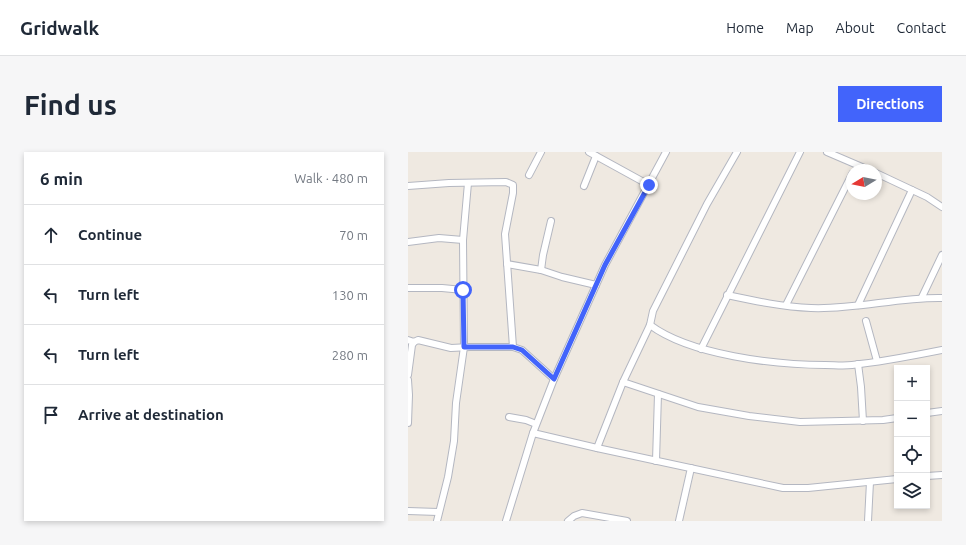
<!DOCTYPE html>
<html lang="en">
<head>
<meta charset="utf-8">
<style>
	:root { --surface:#fff; --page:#f6f6f7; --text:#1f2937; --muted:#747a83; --line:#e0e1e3; --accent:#4264fb }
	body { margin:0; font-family:Ubuntu,sans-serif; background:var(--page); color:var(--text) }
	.controls { position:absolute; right:12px; bottom:12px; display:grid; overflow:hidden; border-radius:0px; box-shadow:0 2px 6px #0003 }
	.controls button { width:36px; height:36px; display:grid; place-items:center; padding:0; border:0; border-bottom:1px solid var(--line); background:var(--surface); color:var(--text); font:20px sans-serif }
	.compass { position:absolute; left:438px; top:12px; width:36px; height:36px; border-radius:50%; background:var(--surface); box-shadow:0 2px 6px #0003; rotate:260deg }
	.stop { position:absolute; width:12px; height:12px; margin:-9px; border:3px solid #4264fb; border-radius:50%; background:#fff }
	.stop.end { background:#4264fb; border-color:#fff; box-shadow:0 1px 4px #0008 }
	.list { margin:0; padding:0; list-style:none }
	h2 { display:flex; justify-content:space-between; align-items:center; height:52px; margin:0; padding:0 16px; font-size:17px }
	h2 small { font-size:13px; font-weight:400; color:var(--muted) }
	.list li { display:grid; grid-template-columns:26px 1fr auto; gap:12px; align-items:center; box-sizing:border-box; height:60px; padding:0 16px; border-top:1px solid var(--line) }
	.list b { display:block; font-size:15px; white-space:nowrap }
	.list em { font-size:13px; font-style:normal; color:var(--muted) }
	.icon { flex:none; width:22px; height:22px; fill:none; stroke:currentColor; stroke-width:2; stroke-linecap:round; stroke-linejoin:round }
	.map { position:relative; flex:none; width:534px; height:369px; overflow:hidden; border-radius:0px }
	header { display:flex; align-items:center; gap:24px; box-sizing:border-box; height:56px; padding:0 20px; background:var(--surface); border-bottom:1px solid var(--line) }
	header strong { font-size:19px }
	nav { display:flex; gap:22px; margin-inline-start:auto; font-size:14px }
	.intro { display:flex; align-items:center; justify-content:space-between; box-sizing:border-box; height:96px; padding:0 24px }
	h1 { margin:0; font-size:28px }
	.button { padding:10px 18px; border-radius:0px; background:var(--accent); color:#fff; font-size:14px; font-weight:700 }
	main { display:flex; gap:24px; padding:0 24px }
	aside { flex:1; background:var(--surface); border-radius:0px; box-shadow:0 2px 6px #0003 }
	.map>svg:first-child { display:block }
</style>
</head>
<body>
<header>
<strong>Gridwalk</strong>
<nav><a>Home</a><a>Map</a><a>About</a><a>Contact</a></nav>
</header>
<div class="intro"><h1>Find us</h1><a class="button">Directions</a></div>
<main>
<aside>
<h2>6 min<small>Walk · 480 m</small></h2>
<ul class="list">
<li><svg class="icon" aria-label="ahead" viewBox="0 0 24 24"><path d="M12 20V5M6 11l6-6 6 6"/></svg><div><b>Continue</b></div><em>70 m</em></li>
<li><svg class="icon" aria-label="left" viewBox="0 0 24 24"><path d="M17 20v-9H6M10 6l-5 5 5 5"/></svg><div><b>Turn left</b></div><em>130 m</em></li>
<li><svg class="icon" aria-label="left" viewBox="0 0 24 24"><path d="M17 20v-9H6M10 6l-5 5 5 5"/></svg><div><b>Turn left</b></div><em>280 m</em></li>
<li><svg class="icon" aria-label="arrive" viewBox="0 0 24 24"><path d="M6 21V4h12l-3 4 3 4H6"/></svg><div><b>Arrive at destination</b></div></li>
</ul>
</aside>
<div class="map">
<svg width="534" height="369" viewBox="0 0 534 369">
	<rect width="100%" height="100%" fill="#efe9e1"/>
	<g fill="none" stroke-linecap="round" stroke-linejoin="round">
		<g stroke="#b4b7c1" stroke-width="8">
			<g id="minor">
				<polyline points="181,0 241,33"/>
				<polyline points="419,0 461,18"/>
				<polyline points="468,21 519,45 534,55"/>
				<polyline points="121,23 133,0"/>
				<polyline points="0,34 41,31 98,30 105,33 105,41 97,82 105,195"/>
				<polyline points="176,34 188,4"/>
				<polyline points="0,90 31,86 55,88"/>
				<polyline points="99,112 133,118 154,125 188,133"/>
				<polyline points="133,118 135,103 143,69"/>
				<polyline points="0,136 34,136 55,138"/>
				<path d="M319,143C347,149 375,155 403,156C447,158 490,145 534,146"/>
				<polyline points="514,145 534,103"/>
				<polyline points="378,153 444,22"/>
				<polyline points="450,153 504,38"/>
				<polyline points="458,169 469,209"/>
				<path d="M242,173C282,203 367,213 417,213C426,213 435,214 444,213C474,210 504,204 534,198"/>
				<polyline points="0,188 6,190 10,188 43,196 62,195 105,195 114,198 146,227"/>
				<polyline points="293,197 392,0"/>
				<polyline points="450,212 453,235 455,269"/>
				<polyline points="0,223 4,193 6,190"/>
				<polyline points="0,228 1,243 0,271"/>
				<polyline points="215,230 290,255 341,264 392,270 475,268 489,266"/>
				<polyline points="519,261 534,259"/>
				<polyline points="101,265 118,268 128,272"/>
				<polyline points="125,281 189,296 375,336 400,336 489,327"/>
				<polyline points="189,296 215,230 242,173 245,159 299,52 329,0"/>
				<polyline points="248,309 250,242"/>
				<polyline points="519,324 534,323"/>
				<polyline points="0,359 30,360"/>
				<polyline points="29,369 40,325 46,289 48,251 56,195 55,88 60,31"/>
				<polyline points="98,369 125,281 146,227 197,113 258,0"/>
				<polyline points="160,369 166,364 174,361 219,369"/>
				<polyline points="271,369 283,316"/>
				<polyline points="460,369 462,330"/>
			</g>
		</g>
		<use href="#minor" stroke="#fff" stroke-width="6"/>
	</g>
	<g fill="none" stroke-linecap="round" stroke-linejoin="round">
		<polyline stroke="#4264fb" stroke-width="5" points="55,138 56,195 105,195 114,198 146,227 197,113 241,33"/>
	</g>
</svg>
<div class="controls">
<button>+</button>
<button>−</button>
<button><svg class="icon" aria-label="locate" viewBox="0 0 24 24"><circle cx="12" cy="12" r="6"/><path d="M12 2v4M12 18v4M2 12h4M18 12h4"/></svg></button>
<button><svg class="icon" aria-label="layers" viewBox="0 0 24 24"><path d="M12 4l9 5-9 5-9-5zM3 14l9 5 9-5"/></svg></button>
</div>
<svg class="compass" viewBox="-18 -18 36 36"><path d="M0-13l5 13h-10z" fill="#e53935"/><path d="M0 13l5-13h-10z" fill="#747a83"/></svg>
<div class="stop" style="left:55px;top:138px"></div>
<div class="stop end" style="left:241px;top:33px"></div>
</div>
</main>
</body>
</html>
